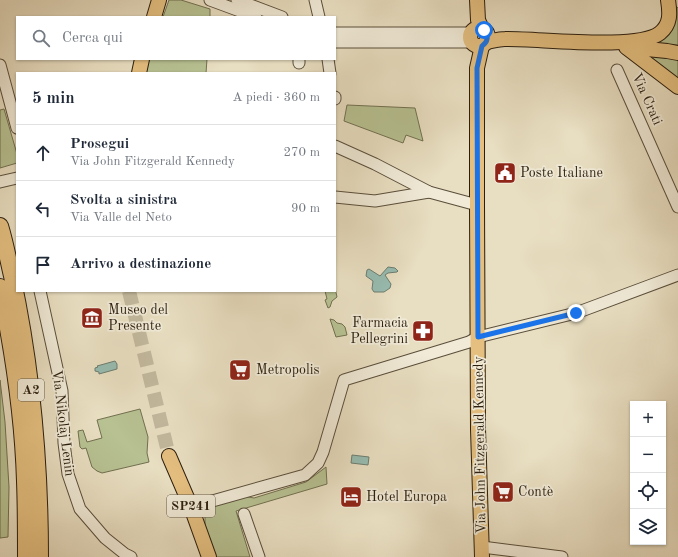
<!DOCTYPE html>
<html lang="it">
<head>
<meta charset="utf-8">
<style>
	:root { --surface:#fff; --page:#f2f2f3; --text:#1f2937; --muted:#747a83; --line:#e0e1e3 }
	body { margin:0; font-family:"Old Standard TT",serif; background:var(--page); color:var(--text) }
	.controls { position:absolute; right:12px; bottom:12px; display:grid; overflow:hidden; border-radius:0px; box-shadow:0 1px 3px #0004 }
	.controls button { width:36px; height:36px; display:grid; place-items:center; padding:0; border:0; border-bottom:1px solid var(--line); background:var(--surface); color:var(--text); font:20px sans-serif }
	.stop { position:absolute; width:12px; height:12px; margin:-9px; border:3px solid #1a73e8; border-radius:50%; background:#fff }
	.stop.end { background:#1a73e8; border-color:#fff; box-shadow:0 1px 4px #0008 }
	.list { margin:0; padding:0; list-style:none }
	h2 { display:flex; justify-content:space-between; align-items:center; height:52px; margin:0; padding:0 16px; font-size:17px }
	h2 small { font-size:13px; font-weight:400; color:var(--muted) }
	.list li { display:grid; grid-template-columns:26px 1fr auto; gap:12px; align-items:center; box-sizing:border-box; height:56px; padding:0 16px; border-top:1px solid var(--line) }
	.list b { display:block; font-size:15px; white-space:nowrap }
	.list p { margin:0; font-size:13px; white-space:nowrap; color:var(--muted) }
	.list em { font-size:13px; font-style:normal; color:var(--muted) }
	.icon { flex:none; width:22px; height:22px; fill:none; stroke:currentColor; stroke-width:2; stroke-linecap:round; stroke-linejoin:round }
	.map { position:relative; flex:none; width:678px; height:557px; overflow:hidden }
	.search { position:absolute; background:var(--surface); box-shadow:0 1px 3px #0004; left:16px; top:16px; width:320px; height:44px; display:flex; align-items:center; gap:10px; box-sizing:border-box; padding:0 14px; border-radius:0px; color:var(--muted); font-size:15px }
	.panel { position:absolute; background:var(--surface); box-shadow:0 1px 3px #0004; left:16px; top:72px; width:320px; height:220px; border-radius:0px }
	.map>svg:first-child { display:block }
</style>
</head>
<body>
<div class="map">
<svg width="678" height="557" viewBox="0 0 678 557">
	<rect width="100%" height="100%" fill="#e8dec1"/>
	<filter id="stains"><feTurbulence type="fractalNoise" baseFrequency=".005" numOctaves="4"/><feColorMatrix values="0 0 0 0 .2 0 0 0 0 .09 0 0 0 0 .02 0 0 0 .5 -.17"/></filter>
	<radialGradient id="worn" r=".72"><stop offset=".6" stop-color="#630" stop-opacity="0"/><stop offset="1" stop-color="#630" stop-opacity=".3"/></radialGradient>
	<g fill="#b7c192" stroke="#717050">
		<polygon points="169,0 181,0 210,9 210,17 163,17"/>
		<polygon points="676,6 678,8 678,48 648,42"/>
		<polygon points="647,51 678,57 678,83 645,57"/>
		<polygon points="147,59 207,59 206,73 143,73"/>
		<polygon points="347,105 415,108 423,141 406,135 403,143 344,121"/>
		<polygon points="4,109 17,154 17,163 0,168 0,110"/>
		<polygon points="335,288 337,297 332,301 330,307 328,308 325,300 327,299 325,291 335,291"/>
		<polygon points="330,319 334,320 337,323 342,324 345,327 347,335 336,337"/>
		<polygon points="0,380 5,422 9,487 8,537 0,538"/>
		<polygon points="140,409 148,437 147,453 149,462 102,473 97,471 92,467 86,448 82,449 80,447 78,431 83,430 87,442 102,438 97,420"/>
		<polygon points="326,467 327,484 236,511 250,557 216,557 205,532 205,506 243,496 254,498 306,482"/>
	</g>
	<g fill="#97bcb1" stroke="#6c7d70">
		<polygon points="388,267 395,268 398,271 397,272 388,273 385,275 391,284 390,288 384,292 374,292 372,289 373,281 366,276 367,270 369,269 380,276"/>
		<polygon points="115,361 117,364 117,369 99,374 99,372 95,371 95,368 98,367 97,366"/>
		<polygon points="352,455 369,457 368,465 351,463"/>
	</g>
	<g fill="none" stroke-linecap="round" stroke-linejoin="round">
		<polyline stroke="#c2b89d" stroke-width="14" stroke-dasharray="14 7" stroke-linecap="butt" points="129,291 169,456"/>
		<g stroke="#5a4e3b" stroke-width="13">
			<g id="minor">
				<polyline points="210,0 256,17"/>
				<polyline points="237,0 282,17"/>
				<polyline points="315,0 319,17"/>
				<polyline points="335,33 471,33"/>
				<polyline points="335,42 471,42"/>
				<polyline points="328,59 330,73"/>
				<polyline points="299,63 299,59"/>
				<polyline points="0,65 17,128"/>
				<polyline points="617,70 678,207"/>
				<polyline points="335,97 335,99"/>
				<polyline points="335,146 375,164 429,192 477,205"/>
				<polyline points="0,182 17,178"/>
				<polyline points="335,197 375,201 429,192"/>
				<polyline points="40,291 62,391 64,443 68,474 80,509 105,538 125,554 131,557"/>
				<polyline points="191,507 305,475 318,463 323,452 344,380 469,342 478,337 576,313 678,275"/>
				<polyline points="244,514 259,557"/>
				<polyline points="482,547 562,557"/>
			</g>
		</g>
		<g stroke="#2b1e0e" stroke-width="16">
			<g id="major">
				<polyline points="477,0 478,20 482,29"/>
				<polyline points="154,17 159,0"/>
				<circle cx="479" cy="37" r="9"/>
				<path d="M486,42C492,41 499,39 505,39C537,38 637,51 660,33C671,24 670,13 668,0"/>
				<polyline points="482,46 477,68 477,205 478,429 482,557"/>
				<polyline points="626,47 667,51 678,53"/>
				<polyline points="627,48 678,87"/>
				<polyline points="139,73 142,59"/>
				<polyline points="169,456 191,507 209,557"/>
			</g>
		</g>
		<g stroke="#2b1e0e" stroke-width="18">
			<g id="highway">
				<path d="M0,226C5,242 8,259 12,276C32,369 40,461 40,557"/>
				<path d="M0,287C13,350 23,415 25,481C26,506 26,532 26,557"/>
			</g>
		</g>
		<use href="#minor" stroke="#f0ead7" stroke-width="11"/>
		<use href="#major" stroke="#e4bf80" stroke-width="14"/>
		<use href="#highway" stroke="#e4bf80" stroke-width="16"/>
	</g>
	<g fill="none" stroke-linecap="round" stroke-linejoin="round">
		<path stroke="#1a73e8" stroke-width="5" d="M484,30C489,36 488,42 482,46L477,68L478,337L576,313"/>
	</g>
	<defs>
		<g id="civic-square" transform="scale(1.15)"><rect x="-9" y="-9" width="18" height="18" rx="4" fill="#8f2418" stroke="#f0ead7"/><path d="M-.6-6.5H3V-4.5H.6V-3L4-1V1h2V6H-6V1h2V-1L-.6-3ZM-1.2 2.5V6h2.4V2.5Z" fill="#fff"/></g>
		<g id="museum-square" transform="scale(1.15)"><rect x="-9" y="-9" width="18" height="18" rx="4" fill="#8f2418" stroke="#f0ead7"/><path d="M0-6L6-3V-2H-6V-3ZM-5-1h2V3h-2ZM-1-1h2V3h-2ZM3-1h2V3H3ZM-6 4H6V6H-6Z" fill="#fff"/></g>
		<g id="pharmacy-square" transform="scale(1.15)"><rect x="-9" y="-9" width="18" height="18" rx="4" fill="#8f2418" stroke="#f0ead7"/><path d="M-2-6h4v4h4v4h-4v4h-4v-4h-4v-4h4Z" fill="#fff"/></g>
		<g id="supermarket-square" transform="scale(1.15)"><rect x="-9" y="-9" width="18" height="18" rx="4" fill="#8f2418" stroke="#f0ead7"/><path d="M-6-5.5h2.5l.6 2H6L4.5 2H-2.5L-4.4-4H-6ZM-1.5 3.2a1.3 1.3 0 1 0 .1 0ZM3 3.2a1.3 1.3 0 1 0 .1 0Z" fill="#fff"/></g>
		<g id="hotel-square" transform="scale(1.15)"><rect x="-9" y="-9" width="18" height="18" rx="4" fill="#8f2418" stroke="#f0ead7"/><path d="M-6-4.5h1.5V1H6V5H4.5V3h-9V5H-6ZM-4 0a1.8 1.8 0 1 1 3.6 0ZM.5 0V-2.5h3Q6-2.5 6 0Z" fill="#fff"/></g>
	</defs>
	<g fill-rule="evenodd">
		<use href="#civic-square" x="505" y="173"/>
		<use href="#museum-square" x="92" y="318"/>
		<use href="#pharmacy-square" x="423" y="331"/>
		<use href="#supermarket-square" x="240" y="370"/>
		<use href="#supermarket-square" x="503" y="492"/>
		<use href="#hotel-square" x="351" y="497"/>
	</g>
	<g text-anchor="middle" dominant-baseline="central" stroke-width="3.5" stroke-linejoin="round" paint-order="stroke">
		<g fill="#f0ead7" stroke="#665b4a" stroke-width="1">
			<rect x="18" y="379" width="26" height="22" rx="3"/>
			<rect x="167" y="495" width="48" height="22" rx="3"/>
		</g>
		<g font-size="13" font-weight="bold" fill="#2b1e0e">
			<text x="31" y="390">A2</text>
			<text x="191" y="506">SP241</text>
		</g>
		<g font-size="14" fill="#2b1e0e" stroke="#f0ead7">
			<text transform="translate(647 99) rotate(66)">Via Crati</text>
			<text transform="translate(63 423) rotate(83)">Via Nikolaj Lenin</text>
			<text transform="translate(480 445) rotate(-91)">Via John Fitzgerald Kennedy</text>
		</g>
		<g font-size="14" fill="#2b1e0e" stroke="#f0ead7" text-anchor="start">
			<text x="520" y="173">Poste Italiane</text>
			<text x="108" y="310">Museo del<tspan x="108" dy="16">Presente</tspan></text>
			<text x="408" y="323" text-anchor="end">Farmacia<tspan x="408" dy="16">Pellegrini</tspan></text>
			<text x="256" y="370">Metropolis</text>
			<text x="518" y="492">Contè</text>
			<text x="366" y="497">Hotel Europa</text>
		</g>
	</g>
	<rect width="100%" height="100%" filter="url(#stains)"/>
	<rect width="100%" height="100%" fill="url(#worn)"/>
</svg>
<div class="controls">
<button>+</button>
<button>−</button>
<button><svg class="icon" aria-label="locate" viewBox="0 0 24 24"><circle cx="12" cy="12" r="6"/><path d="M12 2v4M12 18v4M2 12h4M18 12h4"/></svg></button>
<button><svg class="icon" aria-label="layers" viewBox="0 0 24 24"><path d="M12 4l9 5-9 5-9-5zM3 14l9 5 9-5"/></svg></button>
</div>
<div class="stop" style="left:484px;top:30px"></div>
<div class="stop end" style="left:576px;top:313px"></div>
<div class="search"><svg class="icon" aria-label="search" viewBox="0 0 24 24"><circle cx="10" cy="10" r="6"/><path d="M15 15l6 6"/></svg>Cerca qui</div>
<section class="panel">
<h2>5 min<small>A piedi · 360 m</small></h2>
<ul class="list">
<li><svg class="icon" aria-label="ahead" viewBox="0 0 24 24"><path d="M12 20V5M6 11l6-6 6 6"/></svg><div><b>Prosegui</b><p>Via John Fitzgerald Kennedy</p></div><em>270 m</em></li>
<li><svg class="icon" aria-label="left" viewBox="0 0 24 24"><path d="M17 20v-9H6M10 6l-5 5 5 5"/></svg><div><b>Svolta a sinistra</b><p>Via Valle del Neto</p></div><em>90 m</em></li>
<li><svg class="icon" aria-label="arrive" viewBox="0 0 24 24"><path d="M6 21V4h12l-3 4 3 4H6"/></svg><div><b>Arrivo a destinazione</b></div></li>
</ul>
</section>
</div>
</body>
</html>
